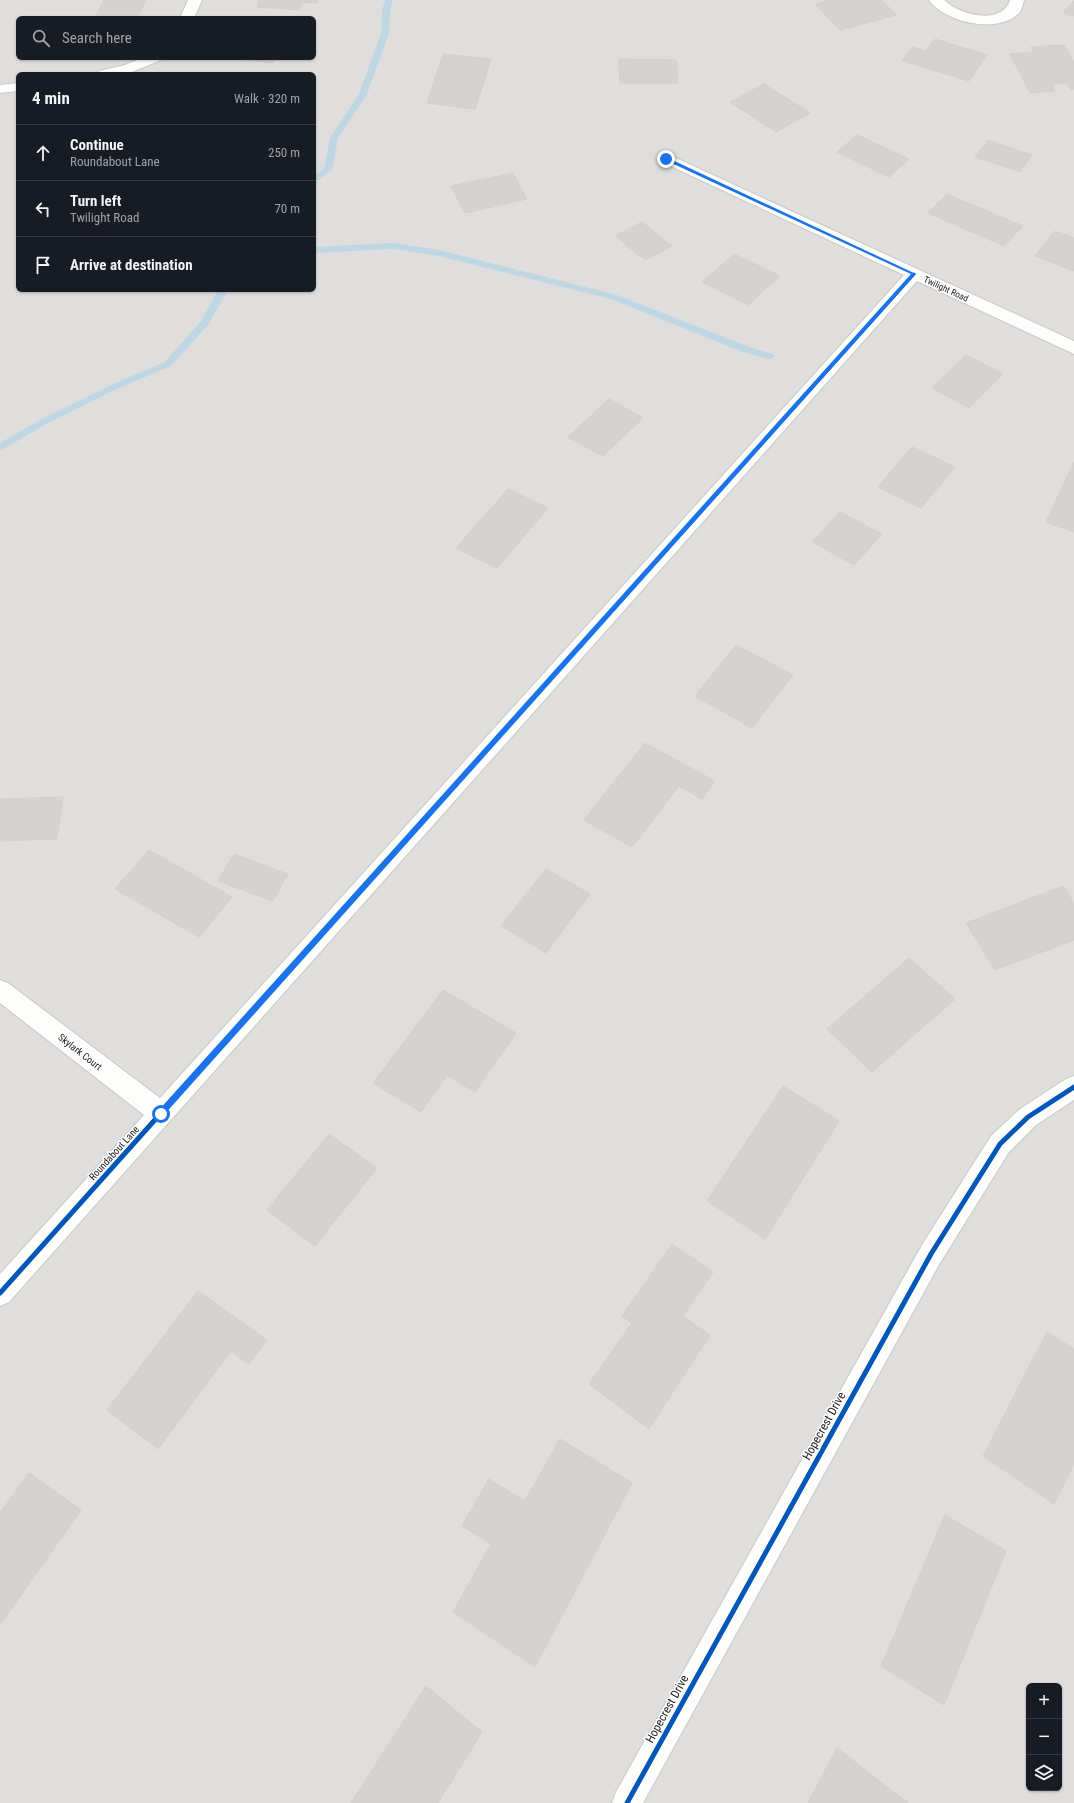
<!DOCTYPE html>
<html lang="en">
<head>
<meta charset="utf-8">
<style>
	:root { --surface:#171b24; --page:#242831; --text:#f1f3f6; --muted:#9ea1a6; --line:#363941 }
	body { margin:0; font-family:"Roboto Condensed",sans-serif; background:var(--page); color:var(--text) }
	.controls { position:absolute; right:12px; bottom:12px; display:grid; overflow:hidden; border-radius:6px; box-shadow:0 1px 3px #0004 }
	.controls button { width:36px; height:36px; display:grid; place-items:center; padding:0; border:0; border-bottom:1px solid var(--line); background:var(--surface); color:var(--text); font:20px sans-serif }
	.stop { position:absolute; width:12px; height:12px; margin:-9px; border:3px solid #1a73e8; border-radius:50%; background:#fff }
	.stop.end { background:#1a73e8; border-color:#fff; box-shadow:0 1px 4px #0008 }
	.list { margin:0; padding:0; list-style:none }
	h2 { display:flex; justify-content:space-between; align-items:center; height:52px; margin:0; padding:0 16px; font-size:17px }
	h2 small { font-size:13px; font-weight:400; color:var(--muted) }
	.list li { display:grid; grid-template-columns:26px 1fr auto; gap:12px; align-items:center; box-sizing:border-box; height:56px; padding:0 16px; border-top:1px solid var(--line) }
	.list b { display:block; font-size:15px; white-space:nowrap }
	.list p { margin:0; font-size:13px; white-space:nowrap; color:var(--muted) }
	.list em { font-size:13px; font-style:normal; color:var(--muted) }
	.icon { flex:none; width:22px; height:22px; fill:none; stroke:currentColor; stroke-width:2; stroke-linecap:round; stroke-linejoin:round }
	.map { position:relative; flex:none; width:1074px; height:1803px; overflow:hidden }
	.search { position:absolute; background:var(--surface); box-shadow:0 1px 3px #0004; left:16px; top:16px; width:300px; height:44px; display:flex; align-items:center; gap:10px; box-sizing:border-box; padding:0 14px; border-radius:6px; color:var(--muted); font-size:15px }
	.panel { position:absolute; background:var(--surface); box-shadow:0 1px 3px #0004; left:16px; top:72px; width:300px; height:220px; border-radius:6px }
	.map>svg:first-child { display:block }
</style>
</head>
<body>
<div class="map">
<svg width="1074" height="1803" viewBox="0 0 1074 1803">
	<rect width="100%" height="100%" fill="#f0efeb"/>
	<path fill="#dfdedc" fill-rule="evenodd" d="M0,0H1074V1803H0ZM18,18H314V58H18ZM18,74H314V290H18ZM1029,1686H1059V1788H1029Z"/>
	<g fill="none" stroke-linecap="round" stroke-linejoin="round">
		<g fill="#bed7e3" fill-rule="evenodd">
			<polygon points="385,0 393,0 390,11 389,33 367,94 338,138 332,170 314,183 314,176 324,169 330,138 359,94 381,33 382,11"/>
			<polygon points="394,243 439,250 617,295 749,347 773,354 775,356 770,359 743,352 611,299 439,256 394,249 314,253 314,247"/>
			<polygon points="218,290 228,290 208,325 171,366 119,388 48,423 0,451 0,443 42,419 113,384 165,362 201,321"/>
		</g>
	</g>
	<g fill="#d4d3d0" stroke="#d3d0cc">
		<polygon points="104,0 146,0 137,18 95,18"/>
		<polygon points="259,0 318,0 317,3 302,2 299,10 257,7"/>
		<polygon points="830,0 881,0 897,15 840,30 815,4"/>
		<polygon points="1074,1 1074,16 1063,12"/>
		<polygon points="935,39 987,55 969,81 902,61 912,47 926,51"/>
		<polygon points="1064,45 1074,62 1074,89 1071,90 1067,83 1052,84 1055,91 1030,93 1010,54 1034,52 1031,47"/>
		<polygon points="443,54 491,59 475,109 427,103"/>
		<polygon points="233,58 276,58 273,63"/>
		<polygon points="619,59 676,60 678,83 620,83"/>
		<polygon points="764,84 810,113 776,132 730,102"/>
		<polygon points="857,135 909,159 889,177 837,152"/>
		<polygon points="988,140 1032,155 1020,172 975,157"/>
		<polygon points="513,173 527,199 465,213 451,186"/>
		<polygon points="947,194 1023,226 1004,246 928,213"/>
		<polygon points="642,222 672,246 645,260 615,236"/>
		<polygon points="1055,231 1074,238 1074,271 1035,256"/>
		<polygon points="734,254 780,276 748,305 702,282"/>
		<polygon points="966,355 1003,374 969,408 932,388"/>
		<polygon points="609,399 643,418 603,456 568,437"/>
		<polygon points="912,447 955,467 921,508 878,487"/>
		<polygon points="1074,462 1074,532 1046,522"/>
		<polygon points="508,489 548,508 497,568 456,548"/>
		<polygon points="840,512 882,534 854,565 812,542"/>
		<polygon points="736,645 793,675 752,728 695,696"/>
		<polygon points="645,743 715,781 702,799 679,786 632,847 584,820"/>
		<polygon points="63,797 57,839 0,841 0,799"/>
		<polygon points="149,850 232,897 199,937 115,889"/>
		<polygon points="234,854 288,874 273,901 218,881"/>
		<polygon points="546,869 590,894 546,953 501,926"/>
		<polygon points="1063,886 1074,903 1074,940 995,970 966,923"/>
		<polygon points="909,958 955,999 872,1072 827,1029"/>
		<polygon points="443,990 516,1033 475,1092 447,1075 421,1112 373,1083"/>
		<polygon points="783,1086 839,1121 765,1239 707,1201"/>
		<polygon points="329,1134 377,1168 315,1246 267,1210"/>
		<polygon points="672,1244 713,1272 683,1316 710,1335 649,1429 589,1384 632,1323 622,1316"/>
		<polygon points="198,1291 267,1340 249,1364 231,1351 158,1449 107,1410"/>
		<polygon points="1047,1332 1074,1349 1074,1464 1054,1504 983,1456"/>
		<polygon points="560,1439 632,1483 535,1667 453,1612 491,1544 462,1526 489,1479 525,1501"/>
		<polygon points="29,1473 81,1510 0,1625 0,1513"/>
		<polygon points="945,1515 1006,1551 944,1705 881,1666"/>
		<polygon points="426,1686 482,1732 438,1803 351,1803"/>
		<polygon points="837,1748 908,1803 808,1803"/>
	</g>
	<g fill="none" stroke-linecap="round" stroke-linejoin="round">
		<g stroke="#c9c8c7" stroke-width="2">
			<g id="minor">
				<polygon points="188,0 202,0 194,18 180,18"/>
				<path d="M929,0H944C959,15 1002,26 1010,0H1024C1023,4 1022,9 1020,12C1000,35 945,23 929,0Z"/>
				<polygon points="142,58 161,58 159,61 129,73 97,74 99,71 125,65"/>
				<polygon points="18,83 18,91 0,93 0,85"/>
				<polygon points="667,154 1074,341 1074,354 917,281 9,1302 0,1306 0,1274 144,1115 0,1003 0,980 8,983 160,1098 904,275 662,162 659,159 662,156"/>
				<polygon points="1074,1076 1074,1100 1036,1125 1009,1152 940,1263 643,1803 612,1803 616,1792 922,1245 991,1136 1020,1109 1066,1079"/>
			</g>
		</g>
		<use href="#minor" fill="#fdfdfc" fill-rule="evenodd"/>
		<g stroke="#fff" stroke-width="5">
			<polyline id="cycleway-far2" points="748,459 914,274"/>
		</g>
		<g stroke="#fff" stroke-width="6">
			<polyline id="cycleway-far1" points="220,1047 749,458"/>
		</g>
		<g stroke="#fff" stroke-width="8">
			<g id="cycleway">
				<polyline points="0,1293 221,1046"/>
				<polyline points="627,1803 931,1254 1000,1144 1028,1117 1074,1087"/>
			</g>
		</g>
		<use href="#cycleway-far2" stroke="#0057b8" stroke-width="3"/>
		<use href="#cycleway-far1" stroke="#0057b8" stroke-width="3.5"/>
		<use href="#cycleway" stroke="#0057b8" stroke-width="5"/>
	</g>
	<polygon fill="#1a73e8" points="665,158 668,158 916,274 163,1116 158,1116 158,1111 911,274 665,160"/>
	<g text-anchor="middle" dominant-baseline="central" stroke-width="3" stroke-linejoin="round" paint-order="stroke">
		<g font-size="9" fill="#222" stroke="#fff">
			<text transform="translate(946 289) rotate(25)">Twilight Road</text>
		</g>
		<g font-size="10" fill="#222" stroke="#fff">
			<text transform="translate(80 1052) rotate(38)">Skylark Court</text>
			<text transform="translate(114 1153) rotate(-48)">Roundabout Lane</text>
		</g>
		<g font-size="12" fill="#222" stroke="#fff">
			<text transform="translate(824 1426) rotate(-61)">Hopecrest Drive</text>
			<text transform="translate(667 1709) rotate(-61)">Hopecrest Drive</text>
		</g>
	</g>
</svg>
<div class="controls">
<button>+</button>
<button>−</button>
<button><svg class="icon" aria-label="layers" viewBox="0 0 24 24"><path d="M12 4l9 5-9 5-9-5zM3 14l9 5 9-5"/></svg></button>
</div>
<div class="stop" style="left:161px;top:1114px"></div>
<div class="stop end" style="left:666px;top:159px"></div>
<div class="search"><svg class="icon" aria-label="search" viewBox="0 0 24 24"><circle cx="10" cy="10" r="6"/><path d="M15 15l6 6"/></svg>Search here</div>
<section class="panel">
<h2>4 min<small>Walk · 320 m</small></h2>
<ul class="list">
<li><svg class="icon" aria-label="ahead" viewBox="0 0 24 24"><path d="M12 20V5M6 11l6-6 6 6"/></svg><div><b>Continue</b><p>Roundabout Lane</p></div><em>250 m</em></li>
<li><svg class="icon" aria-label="left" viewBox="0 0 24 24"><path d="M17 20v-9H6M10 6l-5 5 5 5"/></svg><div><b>Turn left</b><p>Twilight Road</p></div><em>70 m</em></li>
<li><svg class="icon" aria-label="arrive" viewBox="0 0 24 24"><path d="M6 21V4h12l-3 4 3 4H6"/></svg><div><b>Arrive at destination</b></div></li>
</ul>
</section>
</div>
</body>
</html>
